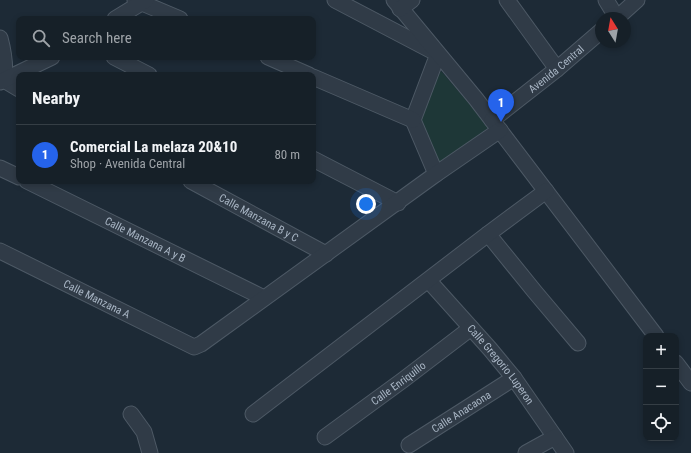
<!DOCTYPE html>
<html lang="en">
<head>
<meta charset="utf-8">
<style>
	:root { --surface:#162028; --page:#1f2830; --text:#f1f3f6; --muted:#9ea3a8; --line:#353e45; --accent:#2563eb }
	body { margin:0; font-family:"Roboto Condensed",sans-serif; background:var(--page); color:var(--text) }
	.controls { position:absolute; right:12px; bottom:12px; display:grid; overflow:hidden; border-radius:8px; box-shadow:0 2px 6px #0003 }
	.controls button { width:36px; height:36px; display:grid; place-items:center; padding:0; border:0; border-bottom:1px solid var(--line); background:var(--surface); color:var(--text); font:20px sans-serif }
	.compass { position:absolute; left:595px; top:12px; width:36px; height:36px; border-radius:50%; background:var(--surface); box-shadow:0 2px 6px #0003; rotate:349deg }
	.you { position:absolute; left:366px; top:204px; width:14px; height:14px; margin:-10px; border:3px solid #fff; border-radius:50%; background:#1a73e8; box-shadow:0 0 0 6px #1a73e833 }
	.badge { display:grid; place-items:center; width:26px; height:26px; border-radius:50%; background:var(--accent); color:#fff; font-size:13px; font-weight:700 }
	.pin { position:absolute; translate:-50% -33px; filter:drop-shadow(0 1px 2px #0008) }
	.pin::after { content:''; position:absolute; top:21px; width:14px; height:12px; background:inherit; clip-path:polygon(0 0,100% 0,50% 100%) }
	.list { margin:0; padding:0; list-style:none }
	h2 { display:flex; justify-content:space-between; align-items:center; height:52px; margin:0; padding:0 16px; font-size:17px }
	h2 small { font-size:13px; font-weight:400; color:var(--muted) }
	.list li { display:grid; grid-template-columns:26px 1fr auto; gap:12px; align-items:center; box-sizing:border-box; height:60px; padding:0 16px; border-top:1px solid var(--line) }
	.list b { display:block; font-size:15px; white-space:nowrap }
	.list p { margin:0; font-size:13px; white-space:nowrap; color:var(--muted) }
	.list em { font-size:13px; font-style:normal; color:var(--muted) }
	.icon { flex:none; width:22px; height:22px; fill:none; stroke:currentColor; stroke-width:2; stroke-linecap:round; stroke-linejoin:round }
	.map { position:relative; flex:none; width:691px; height:453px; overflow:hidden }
	.search { position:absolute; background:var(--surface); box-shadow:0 2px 6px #0003; left:16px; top:16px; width:300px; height:44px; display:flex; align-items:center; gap:10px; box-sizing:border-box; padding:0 14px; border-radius:8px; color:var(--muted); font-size:15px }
	.panel { position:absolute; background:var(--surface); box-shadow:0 2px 6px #0003; left:16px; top:72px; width:300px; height:112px; border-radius:8px }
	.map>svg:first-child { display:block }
</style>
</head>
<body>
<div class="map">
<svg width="691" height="453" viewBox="0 0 691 453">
	<rect width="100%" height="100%" fill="#1d2a36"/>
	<polygon fill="#1e3737" points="441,71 489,127 438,165 418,118"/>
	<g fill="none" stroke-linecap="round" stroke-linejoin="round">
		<g stroke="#4d5965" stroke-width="17">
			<g id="minor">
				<polyline points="135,0 180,19"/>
				<polyline points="335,0 438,54 413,120 436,174"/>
				<polyline points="394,0 476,99 656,336"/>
				<polyline points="507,0 557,69"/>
				<polyline points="606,0 617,18"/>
				<polyline points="400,9 412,0"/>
				<polyline points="617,18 637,0"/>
				<polyline points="115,19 146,0"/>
				<path d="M0,38C4,53 6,65 4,80L19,89"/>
				<polyline points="114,57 149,75"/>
				<polyline points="268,57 309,75"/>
				<polyline points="313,77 413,120"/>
				<polyline points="0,82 52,57"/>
				<path id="s1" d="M492,120L557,69L601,31"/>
				<polyline points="313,159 398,203"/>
				<polyline points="0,168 19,177"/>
				<path id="s2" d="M27,181L264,298"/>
				<path id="s3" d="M191,181L326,254"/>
				<polyline points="488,234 535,292 578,343"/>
				<path id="s4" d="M0,251L194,347L201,344L436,174L500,130"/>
				<path id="s5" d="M429,281L490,349L514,378L566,453"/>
				<polyline points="676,363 691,383"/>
				<polyline points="131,414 144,432 150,453"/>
				<polyline points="253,414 488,234 546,191"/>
				<path id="s6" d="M325,437L403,380L471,328"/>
				<path id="s7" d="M409,445L514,378"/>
				<polyline points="526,453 555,437"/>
			</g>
		</g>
		<use href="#minor" stroke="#303b47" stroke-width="15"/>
	</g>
	<g text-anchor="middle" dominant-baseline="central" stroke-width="4" stroke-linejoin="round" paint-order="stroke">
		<g font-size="11" fill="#a9b6c5" stroke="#16202b">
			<text stroke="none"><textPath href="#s1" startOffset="82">Avenida Central</textPath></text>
			<text stroke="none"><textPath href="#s3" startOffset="77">Calle Manzana B y C</textPath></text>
			<text stroke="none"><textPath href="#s2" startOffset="132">Calle Manzana A y B</textPath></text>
			<text stroke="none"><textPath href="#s4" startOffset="108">Calle Manzana A</textPath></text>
			<text stroke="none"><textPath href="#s5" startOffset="110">Calle Gregorio Luperon</textPath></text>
			<text stroke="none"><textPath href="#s6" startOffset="91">Calle Enriquillo</textPath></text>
			<text stroke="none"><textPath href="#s7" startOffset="62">Calle Anacaona</textPath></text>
		</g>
	</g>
</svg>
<div class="controls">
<button>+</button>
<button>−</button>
<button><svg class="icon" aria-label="locate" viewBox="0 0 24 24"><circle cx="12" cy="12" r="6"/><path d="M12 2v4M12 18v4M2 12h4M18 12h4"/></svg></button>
</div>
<svg class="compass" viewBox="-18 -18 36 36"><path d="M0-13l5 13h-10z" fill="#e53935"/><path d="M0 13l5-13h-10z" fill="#9ea3a8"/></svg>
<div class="you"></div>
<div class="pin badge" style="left:501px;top:122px">1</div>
<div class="search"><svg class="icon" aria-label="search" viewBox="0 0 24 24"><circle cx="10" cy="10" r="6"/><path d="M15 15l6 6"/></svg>Search here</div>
<section class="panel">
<h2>Nearby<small></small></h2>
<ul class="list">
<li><span class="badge">1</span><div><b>Comercial La melaza 20&amp;10</b><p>Shop · Avenida Central</p></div><em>80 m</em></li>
</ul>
</section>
</div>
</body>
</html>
